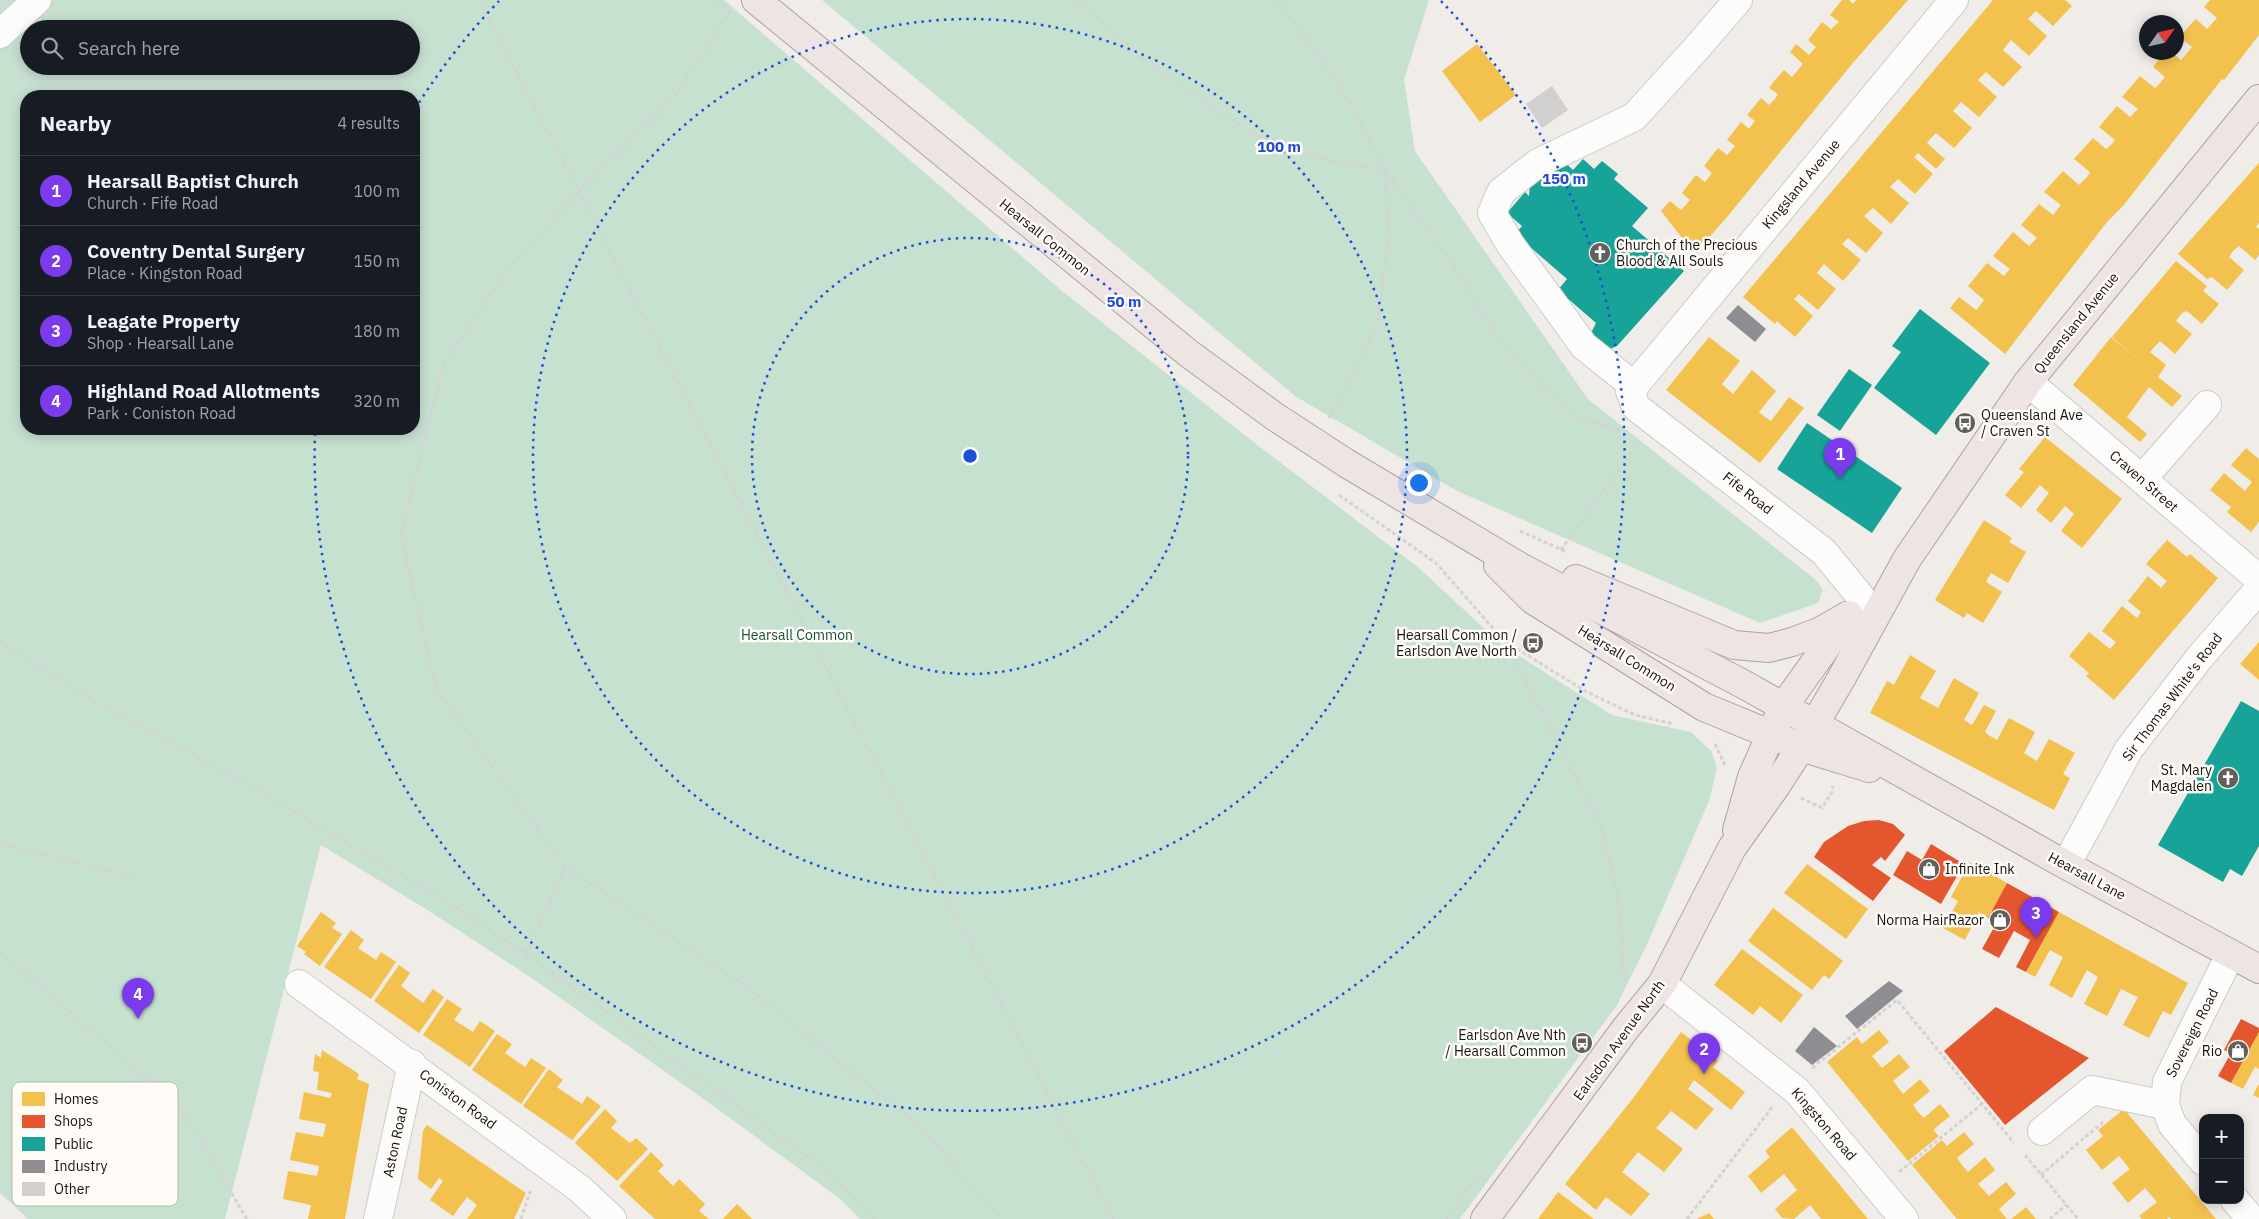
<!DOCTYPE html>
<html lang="en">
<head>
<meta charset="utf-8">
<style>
	:root { --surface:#171b24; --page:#20242c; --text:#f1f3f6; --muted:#9ea1a6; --line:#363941; --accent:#7c3aed }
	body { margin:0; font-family:"IBM Plex Sans",sans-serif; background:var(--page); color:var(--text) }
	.controls { position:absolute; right:15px; bottom:15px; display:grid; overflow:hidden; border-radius:10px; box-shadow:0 2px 12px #0003 }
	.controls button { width:45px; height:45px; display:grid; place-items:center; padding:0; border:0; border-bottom:1px solid var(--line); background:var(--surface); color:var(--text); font:25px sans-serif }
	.compass { position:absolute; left:2139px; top:15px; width:45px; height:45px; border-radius:50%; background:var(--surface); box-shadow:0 2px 12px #0003; rotate:56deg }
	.you { position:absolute; left:1418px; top:482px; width:18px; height:18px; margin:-12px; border:4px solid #fff; border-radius:50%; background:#1a73e8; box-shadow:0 0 0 8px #1a73e833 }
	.badge { display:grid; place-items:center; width:32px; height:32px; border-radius:50%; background:var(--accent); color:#fff; font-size:16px; font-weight:700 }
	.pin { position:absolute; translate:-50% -41px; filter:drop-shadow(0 1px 2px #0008) }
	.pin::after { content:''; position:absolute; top:26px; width:18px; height:15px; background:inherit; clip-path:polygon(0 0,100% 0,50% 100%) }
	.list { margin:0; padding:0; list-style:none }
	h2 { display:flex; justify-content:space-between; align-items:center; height:65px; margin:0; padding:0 20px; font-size:21px }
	h2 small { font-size:16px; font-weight:400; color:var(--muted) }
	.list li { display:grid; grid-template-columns:32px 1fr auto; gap:15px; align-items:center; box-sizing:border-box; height:70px; padding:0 20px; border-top:1px solid var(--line) }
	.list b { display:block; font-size:19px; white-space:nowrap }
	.list p { margin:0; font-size:16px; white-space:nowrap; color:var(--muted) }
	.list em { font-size:16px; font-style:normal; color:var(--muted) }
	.icon { flex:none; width:28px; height:28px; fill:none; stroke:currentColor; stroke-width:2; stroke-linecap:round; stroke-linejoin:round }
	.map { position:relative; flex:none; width:2259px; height:1219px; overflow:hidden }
	.search { position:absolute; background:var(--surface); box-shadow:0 2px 12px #0003; left:20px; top:20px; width:400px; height:55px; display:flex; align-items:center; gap:12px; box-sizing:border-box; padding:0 18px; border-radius:28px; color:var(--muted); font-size:19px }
	.panel { position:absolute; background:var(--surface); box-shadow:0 2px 12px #0003; left:20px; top:90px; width:400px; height:345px; border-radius:20px }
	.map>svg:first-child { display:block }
</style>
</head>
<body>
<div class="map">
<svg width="2259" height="1219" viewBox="0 0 2259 1219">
	<rect width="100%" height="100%" fill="#f0ede8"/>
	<g fill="#c7e1d1" fill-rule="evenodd">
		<path d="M0,0H724L1061,290L1247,437L1419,568L1502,645L1612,715L1691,732L1711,751L1717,768L1709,801L1648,942L1617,1005L1460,1219H860L839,1198L701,1097L530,977L429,911L321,845L225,1219H28L0,1193ZM29,29H411V66H29ZM26,96H414V429H26Z"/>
		<polygon points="822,0 1429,0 1404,80 1415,151 1588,399 1817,581 1823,590 1818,603 1760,623 1457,491 1295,396"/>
	</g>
	<g fill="#f2c14e">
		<polygon points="1842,0 1849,0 1853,4 1856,0 1908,0 1852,64 1727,217 1699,249 1693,252 1661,211 1670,201 1681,210 1690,200 1682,193 1696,175 1705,182 1712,173 1704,166 1718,148 1727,155 1735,146 1727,140 1741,122 1749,129 1755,121 1747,115 1761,98 1769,105 1775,99 1778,94 1769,88 1776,79 1784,70 1792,77 1803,64 1790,52 1796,44 1809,55 1816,47 1808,40 1822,22 1831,29 1839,22 1830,15"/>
		<polygon points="1993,0 2065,0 2072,6 2053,26 2036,11 2028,19 2047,36 2029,56 2011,40 2003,50 2022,67 2003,87 1986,72 1978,80 1997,97 1979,117 1961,102 1953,111 1972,128 1954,148 1936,133 1931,138 1927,143 1945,159 1936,169 1918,153 1914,157 1933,174 1915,194 1898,179 1890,187 1909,203 1891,224 1873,208 1864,216 1883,233 1866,253 1848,238 1842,244 1861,260 1843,281 1824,264 1817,273 1836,289 1818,310 1799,294 1794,299 1813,316 1795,337 1777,321 1775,324 1743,297"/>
		<polygon points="2210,0 2259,0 2259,35 2224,80 2222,79 2123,206 2107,222 2005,354 1950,308 1959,297 1976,310 1979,307 1984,300 1968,286 1987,263 2004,276 2010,269 1993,256 2013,232 2029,246 2037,238 2021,225 2039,204 2053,215 2061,205 2044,192 2063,171 2079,185 2087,177 2090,172 2074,159 2093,138 2106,149 2111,145 2115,140 2099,127 2117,106 2130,117 2138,109 2122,97 2140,76 2155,88 2161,82 2165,77 2153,67 2165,52 2172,52 2181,60 2192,47 2180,37 2189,26 2196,19 2207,29 2217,18 2204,7"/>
		<polygon points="1477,44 1516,95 1480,122 1442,71"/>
		<polygon points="2259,163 2259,223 2256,227 2259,229 2259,255 2255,260 2239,246 2233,251 2229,257 2244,270 2227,290 2212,277 2207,279 2178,254"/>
		<polygon points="2176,261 2207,286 2203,291 2219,304 2202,324 2187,311 2182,313 2176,321 2192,334 2175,354 2160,341 2150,352 2166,365 2158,377 2182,396 2172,407 2149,387 2127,417 2147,434 2140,442 2073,385 2111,337 2146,366 2112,337"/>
		<polygon points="1709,337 1740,361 1722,384 1733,394 1752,370 1776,391 1759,412 1765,417 1771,421 1789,397 1804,408 1760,463 1666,390"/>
		<polygon points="2045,437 2122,499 2082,548 2061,531 2074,514 2065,506 2051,523 2036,510 2049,493 2040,485 2021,508 2005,495 2024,472 2019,469"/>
		<polygon points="2246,448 2259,459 2259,522 2251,532 2227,512 2231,507 2210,490 2224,473 2245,491 2252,482 2231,465"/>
		<polygon points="1984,520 2012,538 2009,542 2026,552 2008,583 1991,573 1988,578 1986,582 2002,592 1983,623 1967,613 1964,618 1935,600"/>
		<polygon points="2167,540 2187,557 2190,554 2218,578 2114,700 2086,676 2089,673 2069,656 2089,632 2110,649 2116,642 2102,631 2122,606 2137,618 2141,612 2128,601 2148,576 2161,588 2167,581 2146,564"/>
		<polygon points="2259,642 2259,680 2240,664"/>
		<polygon points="1910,655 1936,671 1920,698 1938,708 1954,678 1979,693 1964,720 1972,725 1984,705 1996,711 1985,732 1990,736 1997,740 2009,718 2035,732 2024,753 2030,757 2037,761 2049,739 2075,753 2063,774 2070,778 2054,810 1870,713 1887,681 1894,685"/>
		<polygon points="1970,862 2007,883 1988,918 1979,912 1965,940 1943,928 1958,901 1951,897"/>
		<polygon points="1807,864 1868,909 1846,939 1784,893"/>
		<polygon points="1773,908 1843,961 1829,979 1824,975 1812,990 1748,941"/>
		<polygon points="321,912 336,923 332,928 342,934 320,966 304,954 306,952 297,946"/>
		<polygon points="2059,912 2188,983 2171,1015 2163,1011 2149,1038 2123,1025 2138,997 2131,994 2121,989 2107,1016 2084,1004 2098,977 2087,970 2072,998 2049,985 2063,957 2059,955 2050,950 2035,977 2026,972"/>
		<polygon points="351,930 364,940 358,948 376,960 381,952 396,962 371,999 324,967"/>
		<polygon points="1742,949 1803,995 1781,1023 1760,1006 1753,1015 1714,985"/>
		<polygon points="399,965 410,973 401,986 423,1003 433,989 444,997 419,1033 374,1001"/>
		<polygon points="447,999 462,1009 454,1020 473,1032 480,1021 495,1031 470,1067 423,1035"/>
		<polygon points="1879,1030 1889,1042 1872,1056 1882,1068 1899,1054 1910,1067 1893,1081 1903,1094 1920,1079 1930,1091 1913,1105 1918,1112 1924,1118 1940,1104 1950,1116 1933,1130 1939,1136 1908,1161 1827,1062 1857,1037 1862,1044"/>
		<polygon points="1681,1032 1718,1061 1713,1067 1745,1092 1731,1110 1694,1080 1688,1089 1714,1109 1696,1130 1671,1111 1656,1128 1683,1149 1664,1172 1638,1152 1622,1172 1650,1194 1631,1216 1606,1197 1596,1210 1565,1184 1634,1097"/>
		<polygon points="2259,1032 2259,1069 2255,1067 2243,1089 2231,1083"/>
		<polygon points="497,1034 512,1044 505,1053 525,1067 531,1058 546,1068 521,1104 472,1070"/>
		<polygon points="322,1050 359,1074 357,1079 369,1084 345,1219 308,1219 311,1205 283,1199 288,1171 317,1176 319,1166 290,1160 296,1132 323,1137 326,1124 299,1119 304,1092 330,1098 332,1093 317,1090 319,1072 313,1071 315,1054 321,1058"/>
		<polygon points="549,1069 563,1080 557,1087 567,1094 582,1104 587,1096 601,1106 572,1140 523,1106"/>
		<polygon points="2259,1084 2259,1098 2253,1095"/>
		<polygon points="605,1109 617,1121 611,1128 630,1143 636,1138 648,1149 617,1181 575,1143"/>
		<polygon points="2124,1109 2216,1219 2171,1219 2169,1217 2167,1219 2142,1219 2139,1216 2157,1202 2145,1188 2128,1203 2112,1183 2130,1169 2119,1156 2102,1170 2086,1150 2103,1136 2098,1130"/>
		<polygon points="427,1125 526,1193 514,1219 467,1219 477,1205 467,1197 453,1216 430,1200 443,1181 439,1178 431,1189 418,1179 423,1131"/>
		<polygon points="1792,1127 1806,1144 1868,1219 1821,1219 1810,1205 1794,1219 1782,1218 1775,1209 1797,1190 1784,1174 1761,1193 1748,1176 1770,1157 1765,1151"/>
		<polygon points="1964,1132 1974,1144 1957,1158 1962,1165 1968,1172 1985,1157 1995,1170 1978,1184 1989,1196 2006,1182 2016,1194 1999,1209 2007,1219 1957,1219 1912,1165 1942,1140 1947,1146"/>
		<polygon points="651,1152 664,1165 658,1171 673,1186 679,1179 705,1204 699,1211 709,1219 655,1219 619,1186"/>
		<polygon points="1558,1192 1594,1219 1538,1219"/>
		<polygon points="737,1204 752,1219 723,1219"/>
		<polygon points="2026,1207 2036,1219 2011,1219"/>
		<polygon points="1709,1213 1714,1219 1697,1219"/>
	</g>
	<g fill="#e4572e">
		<polygon points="1879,820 1893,824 1905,835 1885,861 1881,857 1872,865 1891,878 1873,901 1814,857 1824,842 1848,826 1864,821"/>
		<polygon points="1931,844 1964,864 1941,904 1893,875 1907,851 1922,860"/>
		<polygon points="2007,883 2059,912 2026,972 2016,967 2030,940 2014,931 1999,958 1982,949 1997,922 1988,918"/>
		<polygon points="1996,1007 2089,1058 2005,1125 1944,1051"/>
		<polygon points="2241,1019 2259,1028 2259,1032 2231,1083 2218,1076 2231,1053 2224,1050"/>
	</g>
	<g fill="#17a398">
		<polygon points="1561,159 1573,170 1583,159 1594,169 1602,161 1618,174 1614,179 1648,208 1632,226 1684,271 1617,346 1610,349 1603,350 1591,333 1596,323 1558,290 1567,279 1515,234 1522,226 1507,213 1525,192 1529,196 1530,184 1538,177 1545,175"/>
		<polygon points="1920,309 1990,363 1936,435 1874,388 1901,352 1892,346"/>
		<polygon points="1849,369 1872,385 1840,431 1817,415"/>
		<polygon points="1807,423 1902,488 1872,533 1777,469"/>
		<polygon points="2241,701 2259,711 2259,846 2242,876 2230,869 2223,882 2158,845"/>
	</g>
	<g fill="#8d8d92">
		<polygon points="1738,305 1766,329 1755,342 1726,318"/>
		<polygon points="1889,981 1903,991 1857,1029 1845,1016"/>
		<polygon points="1814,1027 1837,1046 1812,1065 1795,1051"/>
	</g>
	<polygon fill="#d2d0cf" points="1552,86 1568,110 1542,128 1526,104"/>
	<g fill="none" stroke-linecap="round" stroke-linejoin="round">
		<g stroke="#cdcbc7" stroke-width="30">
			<g id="minor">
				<polyline points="0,34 37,0"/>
				<polyline points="2028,382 2259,579"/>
				<polyline points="1634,386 1584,346 1510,244 1492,213 1501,192 1538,163 1634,117 1695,50 1738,0"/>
				<polyline points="2142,479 2207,405"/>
				<polyline points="1864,601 1824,552 1636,407 1630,391 1954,0"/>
				<polyline points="2066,865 2129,749 2200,657 2259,589"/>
				<polyline points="299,984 580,1189 612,1219"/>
				<polyline points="1662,984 1797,1091 1904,1219"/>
				<polyline points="2042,1131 2092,1090 2165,1105"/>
				<polyline points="2203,1161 2172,1124 2165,1105 2167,1082 2230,955"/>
				<polyline points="2235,1200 2251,1219"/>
				<polyline points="378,1219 412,1064"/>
			</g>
		</g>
		<g stroke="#b1a19d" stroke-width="30">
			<g id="major">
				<polyline points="756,0 1188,353 1274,416 1346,463 1522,568 1743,684 2066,865 2259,969"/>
				<polyline points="1498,565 1533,600 1704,707 1801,747 1869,768"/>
				<polyline points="1576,579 1734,645 1769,648 1792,642 1819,632 1849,615"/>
				<polyline points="1737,830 1752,777 1783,707 1844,622"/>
				<polyline points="1485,1219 1626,1028 1662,984 1732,848 1776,786 1801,747 1841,679 1907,559 2028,382 2259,99"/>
			</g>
		</g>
		<g stroke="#d4d3d1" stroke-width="3" stroke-dasharray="4 2.5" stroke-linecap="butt">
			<polyline points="479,0 1113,1219"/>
			<polyline points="717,0 730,11"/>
			<polyline points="1077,0 1150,65 1256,136 1317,158 1385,170 1389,236 1378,319 1351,381 1329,418"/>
			<polyline points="1277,0 1340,85 1385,170 1451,262 1500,342 1574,417 1619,430"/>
			<polyline points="731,11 674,97 578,193 505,273 444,364 401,535 436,689 565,867 750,989 920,1127 1001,1219"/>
			<polyline points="1339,495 1436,563 1505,642 1600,824 1616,886 1623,946 1624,983"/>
			<polyline points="1520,531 1567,552"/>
			<polyline points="1561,550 1638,443"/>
			<polyline points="0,642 93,700 265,794 468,915 526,954 814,1161 876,1219"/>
			<polyline points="1506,642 1585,691 1635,715 1674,724"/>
			<polyline points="1715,744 1725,765"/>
			<polyline points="1801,798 1822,808 1832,792 1833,786"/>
			<polyline points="0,844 135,877"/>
			<path d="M0,952L178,1105C204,1141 223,1181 247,1219"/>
			<polyline points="526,954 565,867"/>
			<polyline points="1812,1068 1897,1000 2014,1143"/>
			<polyline points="2025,1155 2078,1219"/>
			<polyline points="1899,1172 1982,1104"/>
			<polyline points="2041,1175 2103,1122"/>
			<polyline points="521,1219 531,1189"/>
			<polyline points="1446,1219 1480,1173"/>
			<polyline points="1687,1219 1773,1106"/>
			<polyline points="2050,1219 2066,1205"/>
		</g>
		<use href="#minor" stroke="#fdfcfc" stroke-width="28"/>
		<use href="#major" stroke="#ede4e3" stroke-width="28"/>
	</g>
	<g fill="none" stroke="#1d4ed8" stroke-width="2.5" stroke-dasharray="2.5 5">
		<circle cx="970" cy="456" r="218"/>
		<circle cx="970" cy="456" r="437"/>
		<path d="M415 109A655 655 0 0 1 499 1M1441 1A655 655 0 1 1 315 433"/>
	</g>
	<defs>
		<g id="church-disc" transform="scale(1.125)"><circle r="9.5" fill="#62605c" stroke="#fffbf6"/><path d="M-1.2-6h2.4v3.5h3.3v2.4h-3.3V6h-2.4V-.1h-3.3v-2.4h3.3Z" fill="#fff"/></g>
		<g id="bus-disc" transform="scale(1.125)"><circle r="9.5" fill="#62605c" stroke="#fffbf6"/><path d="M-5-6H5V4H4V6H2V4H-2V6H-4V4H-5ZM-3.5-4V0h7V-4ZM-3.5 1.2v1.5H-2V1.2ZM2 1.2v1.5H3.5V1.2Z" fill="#fff"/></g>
		<g id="shop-disc" transform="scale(1.125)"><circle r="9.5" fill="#62605c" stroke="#fffbf6"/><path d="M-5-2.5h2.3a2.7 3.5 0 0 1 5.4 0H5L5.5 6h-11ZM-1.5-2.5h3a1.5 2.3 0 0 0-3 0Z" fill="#fff"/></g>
	</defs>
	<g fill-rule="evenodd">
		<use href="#church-disc" x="1600" y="253"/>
		<use href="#bus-disc" x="1965" y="423"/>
		<use href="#bus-disc" x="1533" y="643"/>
		<use href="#church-disc" x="2228" y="778"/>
		<use href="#shop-disc" x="1929" y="869"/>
		<use href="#shop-disc" x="2000" y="920"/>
		<use href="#bus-disc" x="1582" y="1043"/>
		<use href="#shop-disc" x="2238" y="1051"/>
	</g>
	<g text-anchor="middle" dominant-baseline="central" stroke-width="5" stroke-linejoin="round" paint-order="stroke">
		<g font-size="14" fill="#161411" stroke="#fffbf6">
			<text transform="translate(1801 184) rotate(-50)">Kingsland Avenue</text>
			<text transform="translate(1045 237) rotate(39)">Hearsall Common</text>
			<text transform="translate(2076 323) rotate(-51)">Queensland Avenue</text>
			<text transform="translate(2144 481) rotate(41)">Craven Street</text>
			<text transform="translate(1748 493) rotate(38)">Fife Road</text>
			<text transform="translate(1627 658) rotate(32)">Hearsall Common</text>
			<text transform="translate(2172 697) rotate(-53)">Sir Thomas White's Road</text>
			<text transform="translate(2087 876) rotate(28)">Hearsall Lane</text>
			<text transform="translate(2192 1033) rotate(-63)">Sovereign Road</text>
			<text transform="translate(1619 1040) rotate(-54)">Earlsdon Avenue North</text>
			<text transform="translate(458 1099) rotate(36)">Coniston Road</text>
			<text transform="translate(1824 1124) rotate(49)">Kingston Road</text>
			<text transform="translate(395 1142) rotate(-78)">Aston Road</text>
		</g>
		<g font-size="14" fill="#161411" stroke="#fffbf6" text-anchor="end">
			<text x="1616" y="245" text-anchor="start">Church of the Precious<tspan x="1616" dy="16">Blood &amp; All Souls</tspan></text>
			<text x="1981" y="415" text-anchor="start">Queensland Ave<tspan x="1981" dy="16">/ Craven St</tspan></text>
			<text x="1517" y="635">Hearsall Common /<tspan x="1517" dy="16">Earlsdon Ave North</tspan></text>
			<text x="2212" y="770">St. Mary<tspan x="2212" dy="16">Magdalen</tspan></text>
			<text x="1945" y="869" text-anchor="start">Infinite Ink</text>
			<text x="1984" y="920">Norma HairRazor</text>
			<text x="1566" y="1035">Earlsdon Ave Nth<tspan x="1566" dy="16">/ Hearsall Common</tspan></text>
			<text x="2222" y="1051">Rio</text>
		</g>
		<g font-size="14" fill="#18523c" stroke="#fffbf6">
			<text x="797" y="635">Hearsall Common</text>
		</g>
	</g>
	<rect x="12" y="1082" width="166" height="124" rx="8" fill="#fffbf6" stroke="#b9b6b1" stroke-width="1"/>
	<rect x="22" y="1092" width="23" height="14" fill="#f2c14e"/>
	<rect x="22" y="1115" width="23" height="13" fill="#e4572e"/>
	<rect x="22" y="1137" width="23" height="14" fill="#17a398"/>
	<rect x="22" y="1160" width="23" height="13" fill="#8d8d92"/>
	<rect x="22" y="1182" width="23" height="14" fill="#d2d0cf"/>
	<g font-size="14" fill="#161411">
		<text x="54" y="1104">Homes</text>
		<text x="54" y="1126">Shops</text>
		<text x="54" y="1149">Public</text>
		<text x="54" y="1171">Industry</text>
		<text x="54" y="1194">Other</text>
	</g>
	<circle cx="970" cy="456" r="8" fill="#1d4ed8" stroke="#fffbf6" stroke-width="2.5"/>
	<g font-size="15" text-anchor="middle" font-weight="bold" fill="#1d4ed8" stroke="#fffbf6" stroke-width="5" stroke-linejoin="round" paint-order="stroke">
		<text x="1279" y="152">100 m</text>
		<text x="1564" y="184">150 m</text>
		<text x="1124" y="307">50 m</text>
	</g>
</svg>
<div class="controls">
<button>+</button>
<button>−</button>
</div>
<svg class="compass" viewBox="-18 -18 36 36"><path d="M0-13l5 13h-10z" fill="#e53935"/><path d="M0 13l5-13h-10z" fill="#9ea1a6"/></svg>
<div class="you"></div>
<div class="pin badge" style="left:1840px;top:479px">1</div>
<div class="pin badge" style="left:1704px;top:1074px">2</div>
<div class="pin badge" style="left:2036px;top:938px">3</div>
<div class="pin badge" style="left:138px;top:1019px">4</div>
<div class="search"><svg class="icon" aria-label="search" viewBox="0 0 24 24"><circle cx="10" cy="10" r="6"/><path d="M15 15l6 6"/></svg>Search here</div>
<section class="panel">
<h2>Nearby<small>4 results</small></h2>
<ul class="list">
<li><span class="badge">1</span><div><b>Hearsall Baptist Church</b><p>Church · Fife Road</p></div><em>100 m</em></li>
<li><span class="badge">2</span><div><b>Coventry Dental Surgery</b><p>Place · Kingston Road</p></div><em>150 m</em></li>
<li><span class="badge">3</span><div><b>Leagate Property</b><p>Shop · Hearsall Lane</p></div><em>180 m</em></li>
<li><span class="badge">4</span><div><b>Highland Road Allotments</b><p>Park · Coniston Road</p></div><em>320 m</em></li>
</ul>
</section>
</div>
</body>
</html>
